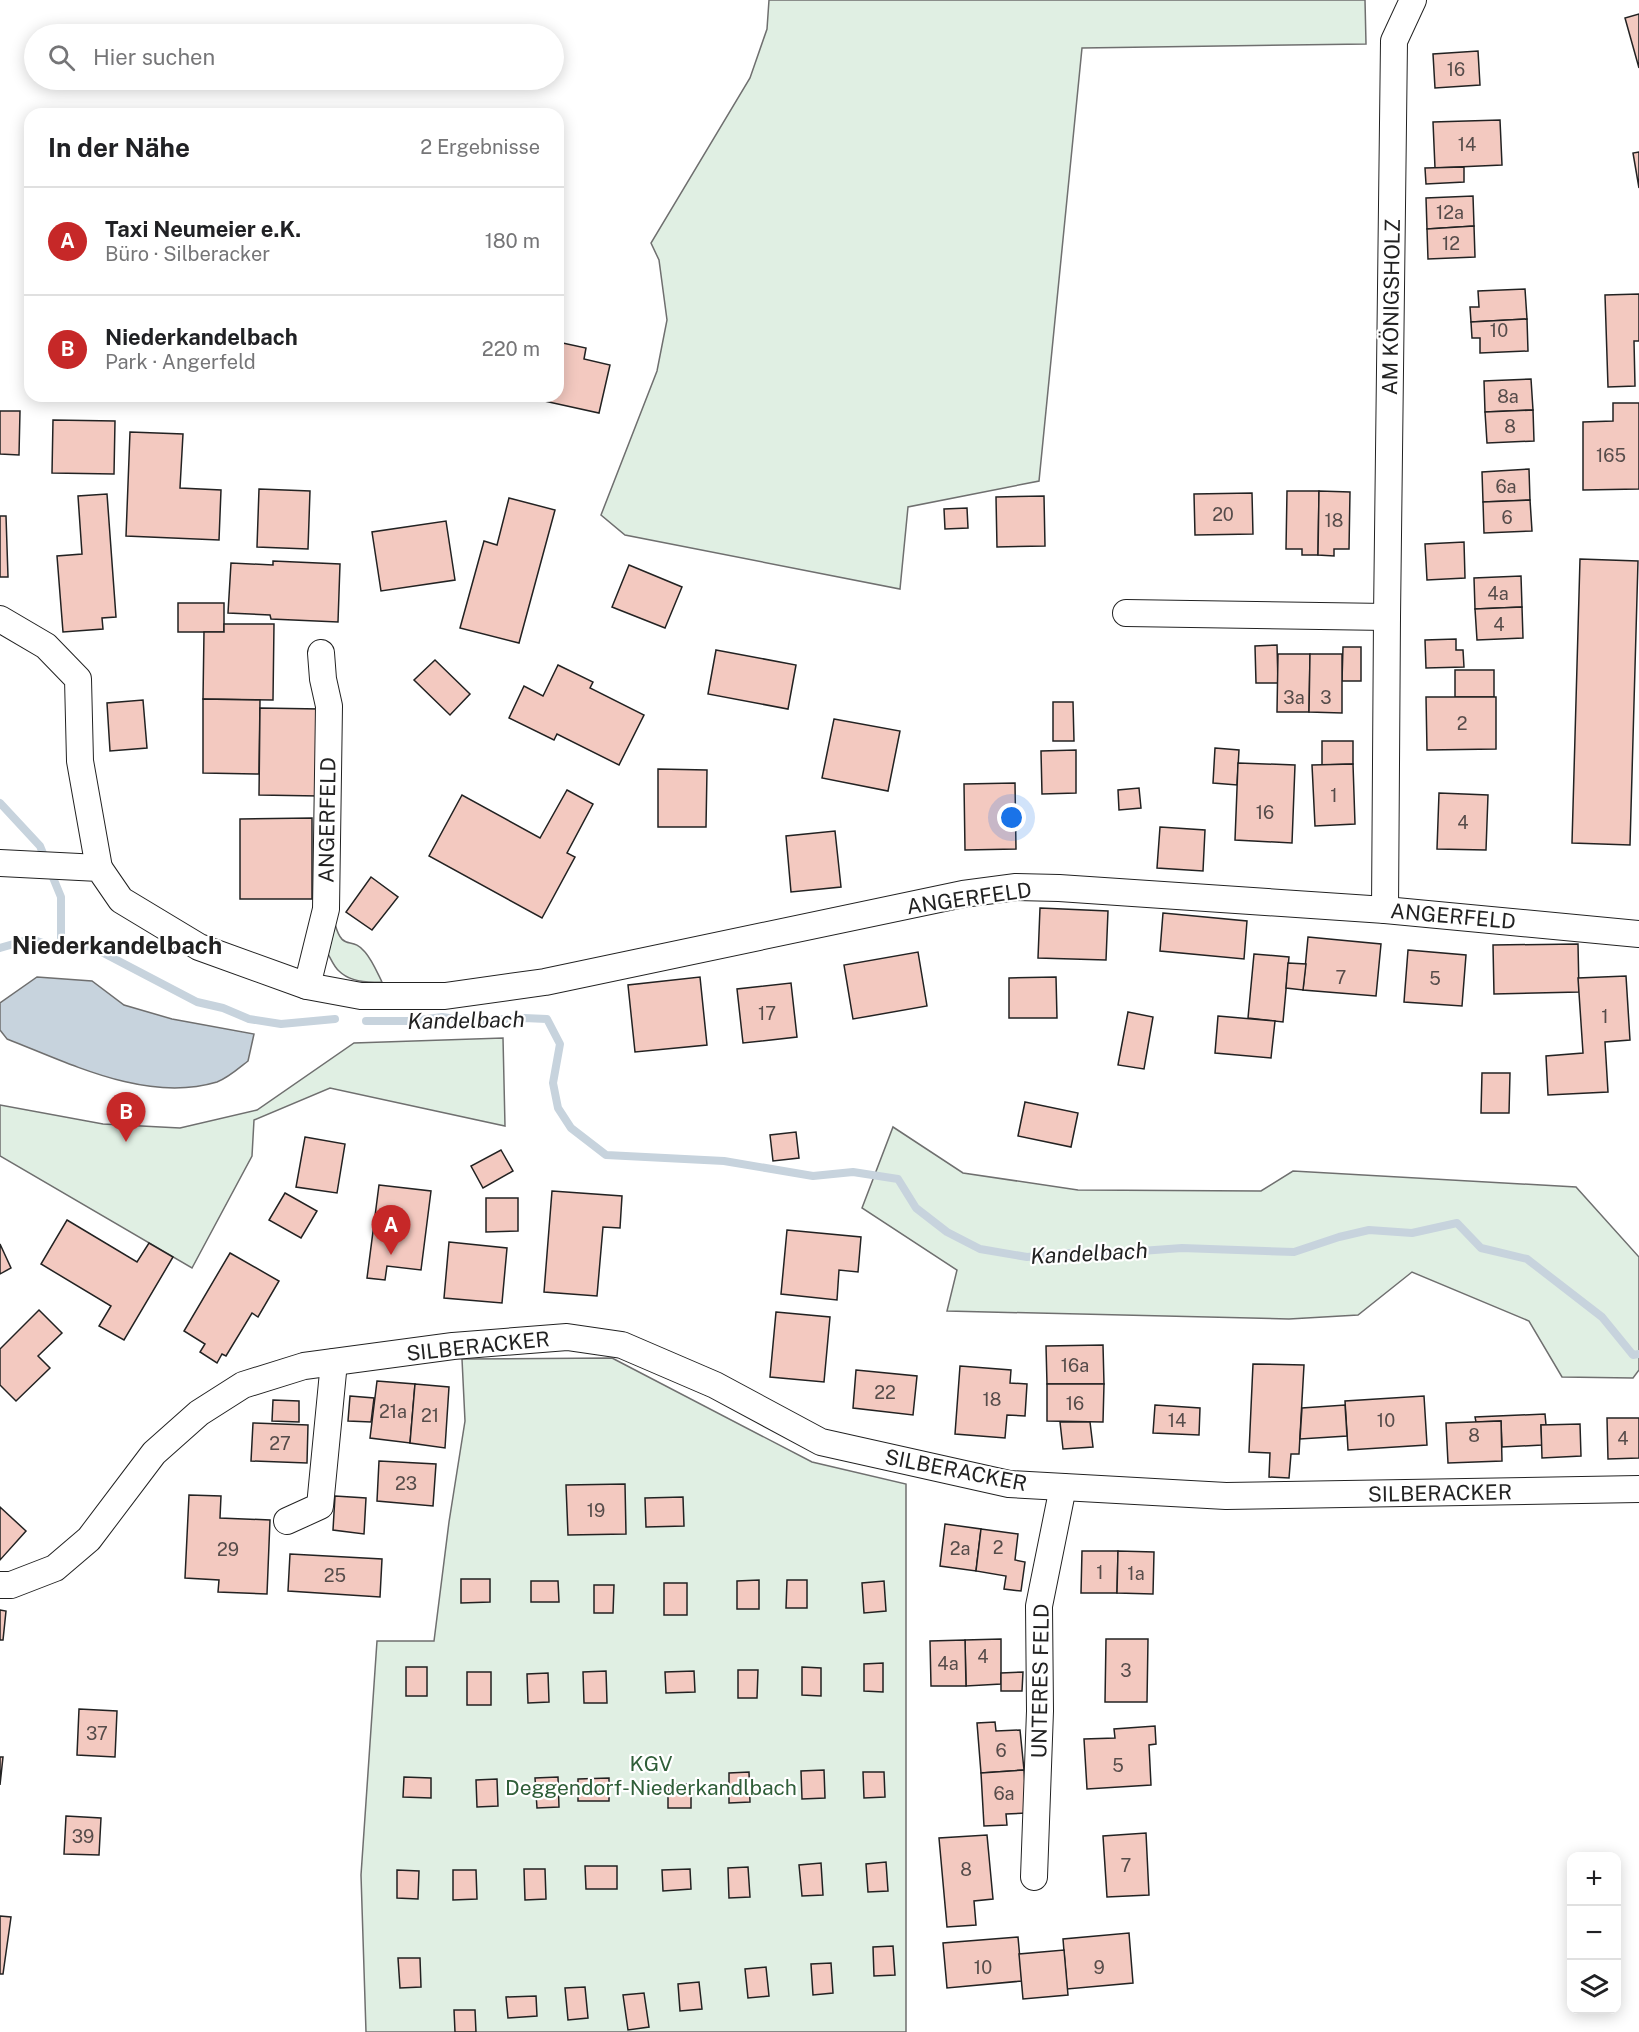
<!DOCTYPE html>
<html lang="de">
<head>
<meta charset="utf-8">
<style>
	:root { --surface:#fff; --page:#f6f6f6; --text:#202124; --muted:#757577; --line:#e0e0e0; --accent:#c62828 }
	body { margin:0; font-family:"Public Sans",sans-serif; background:var(--page); color:var(--text) }
	.controls { position:absolute; right:18px; bottom:18px; display:grid; overflow:hidden; border-radius:12px; box-shadow:0 3px 15px #0003 }
	.controls button { width:54px; height:54px; display:grid; place-items:center; padding:0; border:0; border-bottom:2px solid var(--line); background:var(--surface); color:var(--text); font:30px sans-serif }
	.you { position:absolute; left:1012px; top:818px; width:21px; height:21px; margin:-15px; border:4px solid #fff; border-radius:50%; background:#1a73e8; box-shadow:0 0 0 9px #1a73e833 }
	.badge { display:grid; place-items:center; width:39px; height:39px; border-radius:50%; background:var(--accent); color:#fff; font-size:20px; font-weight:700 }
	.pin { position:absolute; translate:-50% -50px; filter:drop-shadow(0 2px 3px #0008) }
	.pin::after { content:''; position:absolute; top:32px; width:21px; height:18px; background:inherit; clip-path:polygon(0 0,100% 0,50% 100%) }
	.list { margin:0; padding:0; list-style:none }
	h2 { display:flex; justify-content:space-between; align-items:center; height:78px; margin:0; padding:0 24px; font-size:26px }
	h2 small { font-size:20px; font-weight:400; color:var(--muted) }
	.list li { display:grid; grid-template-columns:39px 1fr auto; gap:18px; align-items:center; box-sizing:border-box; height:108px; padding:0 24px; border-top:2px solid var(--line) }
	.list b { display:block; font-size:22px; white-space:nowrap }
	.list p { margin:0; font-size:20px; white-space:nowrap; color:var(--muted) }
	.list em { font-size:20px; font-style:normal; color:var(--muted) }
	.icon { flex:none; width:33px; height:33px; fill:none; stroke:currentColor; stroke-width:2; stroke-linecap:round; stroke-linejoin:round }
	.map { position:relative; flex:none; width:1639px; height:2032px; overflow:hidden }
	.search { position:absolute; background:var(--surface); box-shadow:0 3px 15px #0003; left:24px; top:24px; width:540px; height:66px; display:flex; align-items:center; gap:15px; box-sizing:border-box; padding:0 21px; border-radius:33px; color:var(--muted); font-size:22px }
	.panel { position:absolute; background:var(--surface); box-shadow:0 3px 15px #0003; left:24px; top:108px; width:540px; height:294px; border-radius:18px }
	.map>svg:first-child { display:block }
</style>
</head>
<body>
<div class="map">
<svg width="1639" height="2032" viewBox="0 0 1639 2032">
	<rect width="100%" height="100%" fill="#fff"/>
	<g fill="#e0efe3" stroke="#6f6f6f" stroke-width="1.5">
		<polygon points="769,0 1365,0 1366,44 1082,48 1039,481 908,507 900,589 625,535 601,515 657,371 667,320 659,260 651,243 750,78 767,29"/>
		<path d="M335,924C343,953 351,935 365,952C372,960 377,972 382,982C367,983 350,982 339,971C334,967 331,959 328,954Z"/>
		<polygon points="503,1038 505,1126 330,1088 254,1120 252,1156 192,1268 0,1156 0,1105 103,1124 180,1128 257,1110 354,1043"/>
		<polygon points="893,1127 963,1173 1078,1190 1261,1191 1293,1171 1576,1187 1639,1257 1639,1370 1633,1378 1562,1377 1529,1321 1412,1272 1358,1315 1289,1319 947,1311 957,1270 862,1208"/>
		<polygon points="612,1358 812,1462 906,1484 906,2032 366,2032 361,1875 377,1641 434,1641 449,1522 465,1421 462,1359"/>
	</g>
	<path fill="#c7d3dd" stroke="#6f6f6f" stroke-width="1.5" d="M37,977L92,981L124,1005L172,1019L254,1034L248,1061C239,1068 228,1078 217,1082C147,1103 71,1064 7,1039L0,1030V1003Z"/>
	<g fill="none" stroke-linecap="round" stroke-linejoin="round">
		<g stroke="#c7d3dd" stroke-width="8">
			<polyline points="0,803 40,846 61,897 61,949"/>
			<polyline points="0,948 31,939 61,949 90,946 197,1002 223,1008 249,1019 281,1024 335,1019"/>
			<polyline points="366,1021 412,1021 442,1017 471,1021 524,1018 547,1019 560,1044 553,1083 558,1108 571,1128 606,1155 724,1161 813,1176 853,1172 898,1179 916,1208 947,1232 980,1249 1027,1257 1067,1253 1100,1254 1182,1248 1294,1252 1339,1237 1369,1230 1412,1233 1457,1223 1481,1248 1527,1259 1602,1317 1633,1355 1639,1354"/>
		</g>
	</g>
	<g fill="#f3c9c0" stroke="#222" stroke-width="1.5">
		<polygon points="1639,14 1639,68 1625,18"/>
		<polygon points="1478,51 1480,85 1435,88 1433,54"/>
		<polygon points="1500,120 1502,165 1435,168 1433,122"/>
		<polygon points="1639,152 1639,188 1633,153"/>
		<polygon points="1464,167 1464,182 1426,184 1425,168"/>
		<polygon points="1473,196 1474,226 1427,229 1426,198"/>
		<polygon points="1474,226 1475,257 1428,259 1427,229"/>
		<polygon points="1525,289 1527,319 1471,322 1470,307 1479,307 1478,291"/>
		<polygon points="1639,294 1639,341 1634,341 1635,386 1608,387 1605,295"/>
		<polygon points="1527,319 1528,351 1480,353 1480,338 1472,338 1471,322"/>
		<polygon points="558,342 586,348 584,359 610,365 599,413 535,399 536,396 558,396"/>
		<polygon points="1531,379 1533,410 1485,412 1484,381"/>
		<polygon points="1613,403 1639,403 1639,489 1583,490 1583,422 1613,421"/>
		<polygon points="1533,410 1534,441 1487,443 1485,412"/>
		<polygon points="0,411 20,411 19,455 0,454"/>
		<polygon points="53,420 115,421 114,474 52,473"/>
		<polygon points="130,432 183,434 180,488 221,490 219,540 126,536"/>
		<polygon points="1529,469 1530,500 1483,502 1482,472"/>
		<polygon points="259,489 310,491 308,549 257,547"/>
		<polygon points="1287,491 1319,491 1318,555 1302,555 1302,549 1286,549"/>
		<polygon points="1319,491 1350,492 1349,549 1334,549 1334,556 1318,555"/>
		<polygon points="1252,493 1253,534 1195,535 1194,494"/>
		<polygon points="107,494 116,617 102,618 103,629 63,632 57,556 82,554 78,496"/>
		<polygon points="1044,496 1045,546 997,547 996,497"/>
		<polygon points="509,498 555,510 519,643 460,628 484,541 497,545"/>
		<polygon points="1530,500 1532,531 1484,533 1483,502"/>
		<polygon points="967,508 968,528 945,529 944,509"/>
		<polygon points="0,516 6,516 8,577 0,577"/>
		<polygon points="446,521 455,580 381,591 372,532"/>
		<polygon points="1464,542 1465,578 1427,580 1425,544"/>
		<polygon points="1580,559 1638,561 1630,845 1572,843"/>
		<polygon points="273,561 340,564 338,622 271,619 270,615 228,613 231,563 273,565"/>
		<polygon points="629,565 682,587 665,628 612,607"/>
		<polygon points="1521,576 1522,607 1475,609 1474,578"/>
		<rect x="178" y="603" width="46" height="29"/>
		<polygon points="1522,607 1523,638 1477,640 1475,609"/>
		<polygon points="224,624 274,624 273,700 203,699 204,632 224,632"/>
		<polygon points="1456,639 1456,650 1463,650 1464,667 1426,668 1425,640"/>
		<polygon points="1277,645 1278,683 1256,683 1255,646"/>
		<polygon points="1343,647 1361,647 1361,681 1342,681"/>
		<polygon points="716,650 796,665 788,709 708,694"/>
		<polygon points="1278,654 1310,654 1309,712 1277,712"/>
		<polygon points="1310,654 1342,654 1342,713 1309,712"/>
		<polygon points="435,660 470,694 450,715 414,680"/>
		<polygon points="558,665 593,682 590,688 644,715 619,765 557,734 554,740 509,718 524,686 543,696"/>
		<rect x="1455" y="670" width="39" height="27"/>
		<polygon points="1426,697 1496,697 1496,749 1427,750"/>
		<polygon points="203,699 260,700 259,774 203,773"/>
		<polygon points="143,700 147,748 110,751 107,703"/>
		<polygon points="1053,702 1073,702 1074,741 1053,741"/>
		<polygon points="260,708 320,709 319,796 259,795"/>
		<polygon points="834,719 900,731 888,791 822,778"/>
		<polygon points="1322,741 1353,741 1353,764 1322,765"/>
		<polygon points="1215,748 1239,750 1237,785 1213,783"/>
		<polygon points="1076,750 1076,793 1042,794 1041,751"/>
		<polygon points="1238,763 1295,765 1292,843 1235,840"/>
		<polygon points="1353,764 1355,824 1315,826 1312,765"/>
		<polygon points="658,769 707,770 706,827 658,827"/>
		<polygon points="1015,783 1016,849 965,850 964,784"/>
		<polygon points="1139,788 1141,808 1119,810 1118,790"/>
		<polygon points="567,790 593,804 567,853 575,857 542,918 429,856 462,795 540,838"/>
		<polygon points="1439,793 1488,795 1486,850 1437,849"/>
		<polygon points="312,818 312,899 240,899 240,819"/>
		<polygon points="1160,827 1205,830 1203,871 1157,868"/>
		<polygon points="835,831 841,887 791,892 786,836"/>
		<polygon points="371,877 398,897 372,930 346,912"/>
		<polygon points="1040,908 1108,911 1106,960 1038,958"/>
		<polygon points="1163,913 1247,921 1244,959 1160,951"/>
		<polygon points="1308,937 1381,944 1376,996 1303,990"/>
		<polygon points="1578,944 1579,992 1494,994 1493,945"/>
		<polygon points="1408,950 1466,955 1462,1006 1404,1002"/>
		<polygon points="918,952 927,1006 853,1019 844,965"/>
		<polygon points="1254,954 1289,957 1283,1022 1248,1018"/>
		<polygon points="1288,963 1306,964 1303,990 1286,988"/>
		<polygon points="1626,976 1630,1040 1605,1042 1608,1092 1548,1095 1546,1056 1583,1053 1578,978"/>
		<polygon points="700,977 707,1045 635,1052 628,985"/>
		<polygon points="1056,977 1057,1018 1009,1018 1009,978"/>
		<polygon points="791,983 797,1037 743,1043 737,989"/>
		<polygon points="1128,1012 1153,1017 1144,1069 1118,1065"/>
		<polygon points="1218,1016 1275,1021 1271,1058 1215,1053"/>
		<polygon points="1482,1073 1510,1073 1509,1113 1481,1113"/>
		<polygon points="1025,1102 1078,1113 1071,1147 1018,1136"/>
		<polygon points="796,1132 799,1158 773,1161 770,1135"/>
		<polygon points="305,1137 345,1144 337,1193 296,1187"/>
		<polygon points="501,1150 513,1171 483,1188 471,1166"/>
		<polygon points="379,1185 431,1191 421,1270 387,1266 385,1280 367,1278"/>
		<polygon points="552,1191 622,1196 620,1228 603,1227 597,1296 544,1292"/>
		<polygon points="285,1193 317,1211 301,1238 269,1220"/>
		<polygon points="486,1198 518,1198 518,1231 486,1232"/>
		<polygon points="67,1220 137,1262 149,1243 173,1257 124,1340 99,1326 111,1306 41,1264"/>
		<polygon points="787,1230 861,1237 858,1272 839,1270 837,1300 781,1294"/>
		<polygon points="449,1242 507,1248 502,1303 444,1298"/>
		<polygon points="0,1244 11,1268 0,1274"/>
		<polygon points="230,1253 279,1281 258,1317 252,1313 226,1356 222,1354 217,1363 200,1352 205,1344 184,1331"/>
		<polygon points="39,1310 62,1333 38,1356 50,1368 16,1401 0,1385 0,1349"/>
		<polygon points="776,1312 830,1317 824,1382 770,1377"/>
		<polygon points="1103,1345 1104,1384 1047,1384 1046,1346"/>
		<polygon points="1253,1364 1304,1365 1299,1454 1291,1454 1289,1478 1269,1477 1270,1453 1249,1452"/>
		<polygon points="960,1366 1011,1370 1010,1383 1027,1384 1025,1416 1007,1415 1005,1438 955,1434"/>
		<polygon points="856,1370 917,1376 913,1415 853,1408"/>
		<polygon points="377,1381 415,1384 410,1443 370,1438"/>
		<polygon points="415,1384 449,1387 445,1448 410,1443"/>
		<polygon points="1047,1384 1104,1384 1103,1422 1047,1421"/>
		<polygon points="350,1396 374,1398 371,1422 348,1421"/>
		<polygon points="1424,1396 1427,1445 1348,1450 1345,1401"/>
		<polygon points="273,1400 299,1401 299,1422 272,1421"/>
		<polygon points="1155,1405 1200,1408 1199,1435 1153,1433"/>
		<polygon points="1345,1405 1347,1436 1300,1439 1302,1408"/>
		<polygon points="1545,1414 1546,1425 1541,1425 1542,1445 1502,1447 1501,1421 1476,1422 1475,1417"/>
		<polygon points="1607,1418 1639,1418 1639,1458 1608,1459"/>
		<polygon points="1501,1421 1502,1461 1448,1463 1446,1423"/>
		<polygon points="1060,1422 1090,1422 1093,1447 1063,1449"/>
		<polygon points="253,1423 308,1425 307,1463 251,1461"/>
		<polygon points="1580,1424 1581,1456 1542,1458 1541,1425"/>
		<polygon points="379,1461 436,1464 433,1506 377,1501"/>
		<polygon points="625,1484 626,1534 568,1535 566,1485"/>
		<polygon points="189,1495 221,1496 220,1518 270,1520 267,1594 218,1592 219,1580 185,1578"/>
		<polygon points="335,1496 366,1498 364,1534 333,1530"/>
		<polygon points="683,1497 684,1526 646,1527 645,1498"/>
		<polygon points="0,1507 26,1531 0,1560"/>
		<polygon points="945,1524 981,1529 976,1571 940,1566"/>
		<polygon points="981,1529 1018,1534 1015,1560 1025,1562 1021,1591 1004,1589 1006,1576 976,1571"/>
		<polygon points="1082,1551 1118,1551 1117,1593 1081,1593"/>
		<polygon points="1118,1551 1154,1552 1153,1594 1117,1593"/>
		<polygon points="290,1554 382,1559 380,1597 288,1591"/>
		<polygon points="461,1579 490,1579 490,1602 461,1603"/>
		<polygon points="759,1580 759,1609 737,1609 737,1581"/>
		<polygon points="787,1580 807,1580 807,1608 786,1608"/>
		<polygon points="531,1581 558,1581 559,1602 531,1602"/>
		<polygon points="884,1581 886,1611 864,1613 862,1583"/>
		<rect x="664" y="1583" width="23" height="32"/>
		<polygon points="594,1585 614,1585 613,1613 594,1613"/>
		<polygon points="0,1610 6,1611 3,1640 0,1640"/>
		<polygon points="1001,1639 1001,1684 966,1686 965,1640"/>
		<polygon points="1106,1639 1148,1639 1147,1702 1105,1702"/>
		<polygon points="965,1640 966,1686 931,1686 930,1641"/>
		<polygon points="883,1663 883,1692 864,1691 864,1664"/>
		<rect x="406" y="1667" width="21" height="29"/>
		<polygon points="802,1667 821,1668 821,1696 802,1695"/>
		<polygon points="738,1670 758,1670 757,1698 738,1698"/>
		<polygon points="606,1671 607,1703 584,1703 583,1672"/>
		<polygon points="694,1671 695,1692 666,1693 665,1672"/>
		<rect x="467" y="1672" width="24" height="33"/>
		<polygon points="1023,1672 1022,1691 1001,1691 1001,1673"/>
		<polygon points="548,1673 549,1702 528,1703 527,1674"/>
		<polygon points="79,1709 117,1711 115,1757 77,1755"/>
		<polygon points="995,1722 996,1731 1020,1730 1024,1770 981,1773 977,1723"/>
		<polygon points="1155,1726 1156,1744 1149,1745 1151,1785 1087,1789 1084,1739 1115,1738 1114,1729"/>
		<polygon points="0,1757 3,1757 0,1785"/>
		<polygon points="824,1770 825,1798 802,1799 801,1771"/>
		<polygon points="1024,1770 1027,1813 1006,1814 1007,1825 984,1826 981,1773"/>
		<polygon points="749,1772 750,1802 729,1803 729,1773"/>
		<polygon points="863,1772 884,1772 885,1797 864,1798"/>
		<polygon points="404,1777 431,1778 431,1798 403,1797"/>
		<polygon points="558,1777 559,1807 537,1808 535,1778"/>
		<polygon points="609,1778 609,1801 578,1801 578,1779"/>
		<polygon points="497,1779 498,1806 477,1807 476,1780"/>
		<rect x="668" y="1784" width="23" height="24"/>
		<polygon points="66,1816 101,1818 99,1855 64,1854"/>
		<polygon points="1146,1833 1149,1895 1107,1897 1103,1836"/>
		<polygon points="987,1835 993,1899 974,1901 976,1925 947,1927 939,1838"/>
		<polygon points="886,1862 888,1891 868,1892 866,1864"/>
		<polygon points="821,1863 823,1895 802,1896 799,1865"/>
		<polygon points="585,1866 617,1866 617,1889 586,1889"/>
		<polygon points="748,1867 750,1897 729,1898 728,1868"/>
		<polygon points="524,1869 545,1869 546,1899 525,1900"/>
		<polygon points="690,1869 691,1889 663,1891 662,1870"/>
		<polygon points="397,1870 419,1871 418,1899 397,1898"/>
		<polygon points="453,1870 476,1870 477,1899 453,1900"/>
		<polygon points="0,1916 11,1917 3,1974 0,1974"/>
		<polygon points="1129,1933 1133,1983 1067,1989 1063,1939"/>
		<polygon points="1018,1937 1022,1981 947,1988 943,1943"/>
		<polygon points="893,1946 895,1975 874,1976 873,1947"/>
		<polygon points="1064,1950 1068,1995 1023,1999 1019,1954"/>
		<polygon points="398,1958 420,1958 421,1987 400,1988"/>
		<polygon points="831,1963 833,1993 813,1995 811,1964"/>
		<polygon points="766,1967 769,1996 748,1998 745,1969"/>
		<polygon points="699,1982 702,2009 680,2011 678,1984"/>
		<polygon points="585,1987 588,2018 568,2020 565,1988"/>
		<polygon points="644,1993 649,2027 628,2030 623,1995"/>
		<polygon points="536,1996 537,2016 508,2018 506,1997"/>
		<polygon points="454,2010 475,2010 476,2032 455,2032"/>
	</g>
	<g fill="none" stroke-linecap="round" stroke-linejoin="round">
		<g stroke="#222" stroke-width="28">
			<g id="street">
				<polyline points="1126,613 1387,617"/>
				<polyline points="0,619 46,646 78,679 80,761 99,868"/>
				<polyline points="0,863 99,868 121,900 199,947 307,986 361,996 445,996 545,982 963,894 1016,887 1059,888 1385,910 1639,934"/>
				<polyline points="1385,910 1387,617 1394,41 1413,0"/>
				<polyline points="307,986 326,909 329,706 323,679 321,653"/>
				<polyline points="287,1521 320,1506 334,1362"/>
				<polyline points="0,1585 11,1585 55,1568 89,1539 154,1453 199,1413 243,1385 304,1366 453,1346 567,1337 622,1345 715,1385 821,1442 1009,1484 1226,1496 1639,1489"/>
				<polyline points="1034,1877 1040,1711 1039,1606 1063,1487"/>
			</g>
		</g>
		<use href="#street" stroke="#fff" stroke-width="26"/>
	</g>
	<g text-anchor="middle" dominant-baseline="central" stroke-width="4.5" stroke-linejoin="round" paint-order="stroke">
		<g font-size="18" fill="#564c4a">
			<text x="1456" y="69">16</text>
			<text x="1467" y="144">14</text>
			<text x="1450" y="212">12a</text>
			<text x="1451" y="243">12</text>
			<text x="1499" y="330">10</text>
			<text x="1508" y="396">8a</text>
			<text x="1510" y="426">8</text>
			<text x="1611" y="455">165</text>
			<text x="1506" y="486">6a</text>
			<text x="1223" y="514">20</text>
			<text x="1507" y="517">6</text>
			<text x="1334" y="520">18</text>
			<text x="1498" y="593">4a</text>
			<text x="1499" y="624">4</text>
			<text x="1294" y="697">3a</text>
			<text x="1326" y="697">3</text>
			<text x="1462" y="723">2</text>
			<text x="1334" y="795">1</text>
			<text x="1265" y="812">16</text>
			<text x="1463" y="822">4</text>
			<text x="1341" y="977">7</text>
			<text x="1435" y="978">5</text>
			<text x="767" y="1013">17</text>
			<text x="1605" y="1016">1</text>
			<text x="1075" y="1365">16a</text>
			<text x="885" y="1392">22</text>
			<text x="992" y="1399">18</text>
			<text x="1075" y="1403">16</text>
			<text x="393" y="1411">21a</text>
			<text x="430" y="1415">21</text>
			<text x="1177" y="1420">14</text>
			<text x="1386" y="1420">10</text>
			<text x="1474" y="1435">8</text>
			<text x="1623" y="1438">4</text>
			<text x="280" y="1443">27</text>
			<text x="406" y="1483">23</text>
			<text x="596" y="1510">19</text>
			<text x="998" y="1547">2</text>
			<text x="960" y="1548">2a</text>
			<text x="228" y="1549">29</text>
			<text x="1100" y="1572">1</text>
			<text x="1136" y="1573">1a</text>
			<text x="335" y="1575">25</text>
			<text x="983" y="1656">4</text>
			<text x="948" y="1663">4a</text>
			<text x="1126" y="1670">3</text>
			<text x="97" y="1733">37</text>
			<text x="1001" y="1750">6</text>
			<text x="1118" y="1765">5</text>
			<text x="1004" y="1793">6a</text>
			<text x="83" y="1836">39</text>
			<text x="1126" y="1865">7</text>
			<text x="966" y="1869">8</text>
			<text x="983" y="1967">10</text>
			<text x="1099" y="1967">9</text>
		</g>
		<g font-size="21" fill="#222" stroke="#fff">
			<text transform="translate(1391 307) rotate(-89)">AM KÖNIGSHOLZ</text>
			<text transform="translate(327 820) rotate(-89)">ANGERFELD</text>
			<text transform="translate(969 898) rotate(-8)">ANGERFELD</text>
			<text transform="translate(1453 916) rotate(5)">ANGERFELD</text>
			<text transform="translate(478 1346) rotate(-6)">SILBERACKER</text>
			<text transform="translate(956 1470) rotate(11)">SILBERACKER</text>
			<text transform="translate(1440 1493) rotate(-1)">SILBERACKER</text>
			<text transform="translate(1040 1681) rotate(-89)">UNTERES FELD</text>
		</g>
		<g font-size="21" fill="#2f5e38" stroke="#fff">
			<text x="651" y="1763">KGV<tspan x="651" dy="24">Deggendorf-Niederkandlbach</tspan></text>
		</g>
		<g font-size="22" font-style="italic" fill="#222" stroke="#fff">
			<text transform="translate(466 1020) rotate(-1)">Kandelbach</text>
			<text transform="translate(1089 1253) rotate(-3)">Kandelbach</text>
		</g>
		<g font-size="24" font-weight="bold" fill="#222" stroke="#fff">
			<text x="117" y="945">Niederkandelbach</text>
		</g>
	</g>
</svg>
<div class="controls">
<button>+</button>
<button>−</button>
<button><svg class="icon" aria-label="layers" viewBox="0 0 24 24"><path d="M12 4l9 5-9 5-9-5zM3 14l9 5 9-5"/></svg></button>
</div>
<div class="you"></div>
<div class="pin badge" style="left:391px;top:1255px">A</div>
<div class="pin badge" style="left:126px;top:1142px">B</div>
<div class="search"><svg class="icon" aria-label="search" viewBox="0 0 24 24"><circle cx="10" cy="10" r="6"/><path d="M15 15l6 6"/></svg>Hier suchen</div>
<section class="panel">
<h2>In der Nähe<small>2 Ergebnisse</small></h2>
<ul class="list">
<li><span class="badge">A</span><div><b>Taxi Neumeier e.K.</b><p>Büro · Silberacker</p></div><em>180 m</em></li>
<li><span class="badge">B</span><div><b>Niederkandelbach</b><p>Park · Angerfeld</p></div><em>220 m</em></li>
</ul>
</section>
</div>
</body>
</html>
